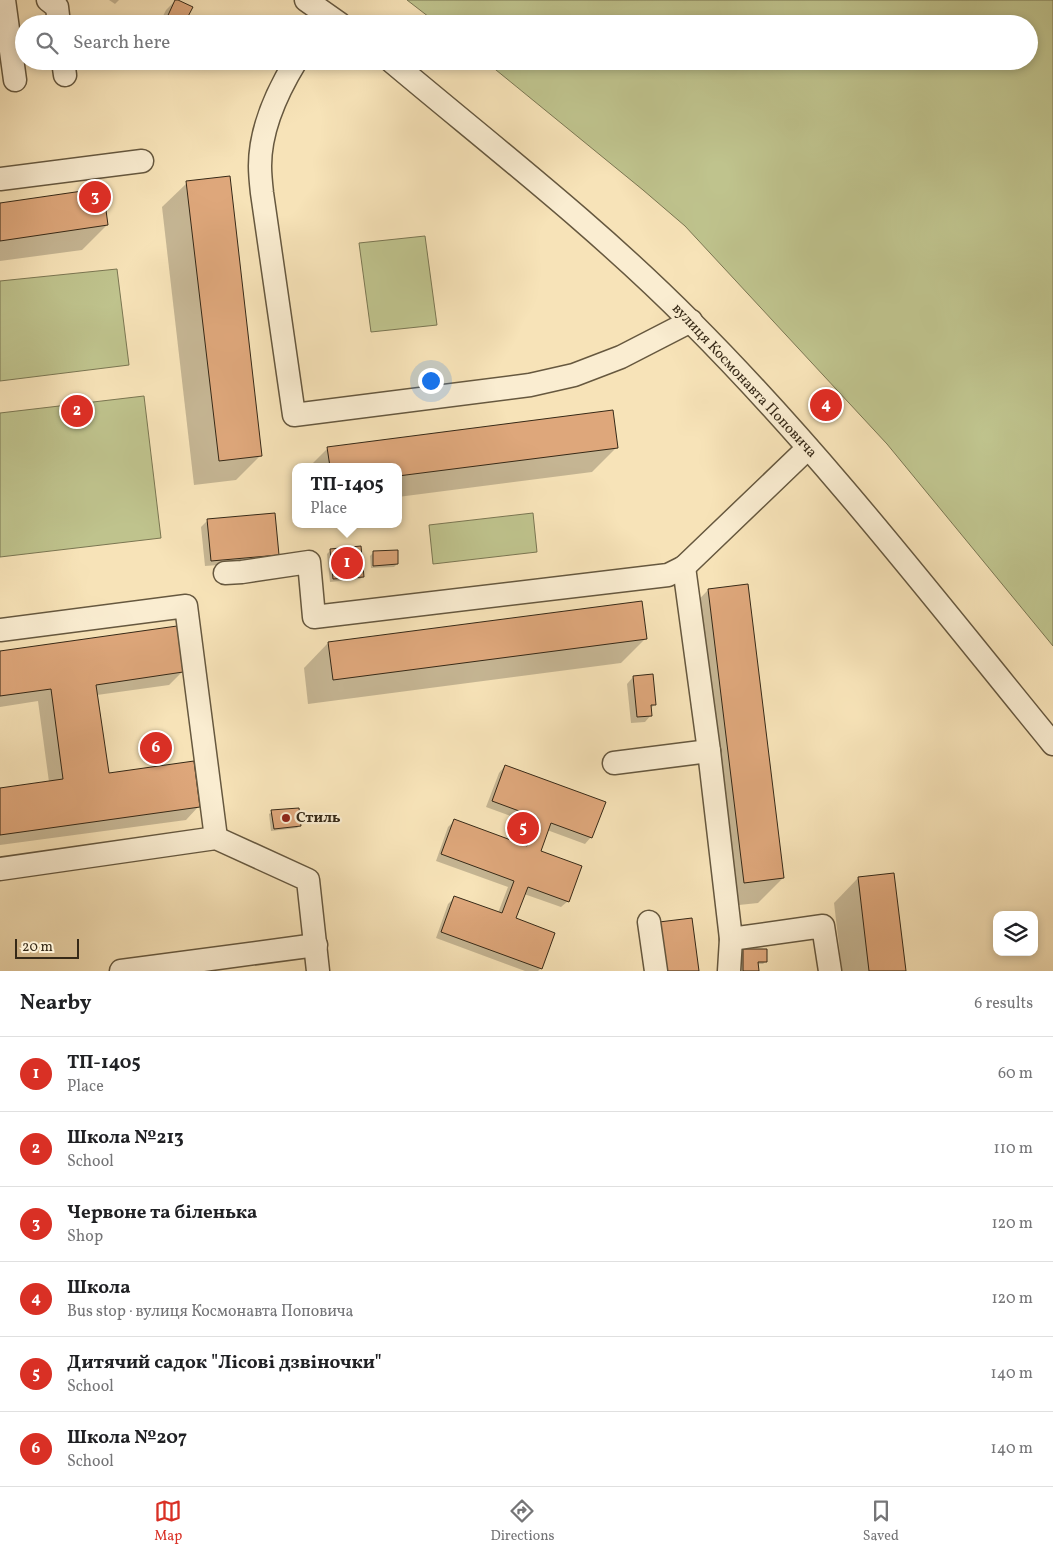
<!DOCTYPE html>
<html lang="en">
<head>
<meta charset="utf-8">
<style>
	:root { --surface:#fff; --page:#f2f2f2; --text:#202124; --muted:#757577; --line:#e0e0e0; --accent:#d93025 }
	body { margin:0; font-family:Vollkorn,serif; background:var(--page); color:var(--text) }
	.controls { position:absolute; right:15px; bottom:15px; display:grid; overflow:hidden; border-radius:10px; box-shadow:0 2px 8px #0003 }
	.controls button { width:45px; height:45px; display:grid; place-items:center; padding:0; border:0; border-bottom:1px solid var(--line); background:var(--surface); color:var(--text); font:25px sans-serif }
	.scale { position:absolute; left:15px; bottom:12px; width:64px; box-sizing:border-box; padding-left:5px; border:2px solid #362917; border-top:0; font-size:14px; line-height:18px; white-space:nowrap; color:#362917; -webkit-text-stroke:4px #faedd1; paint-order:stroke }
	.you { position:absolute; left:430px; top:380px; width:18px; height:18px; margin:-12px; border:4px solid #fff; border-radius:50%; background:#1a73e8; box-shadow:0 0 0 8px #1a73e833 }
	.badge { display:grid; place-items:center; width:32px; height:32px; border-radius:50%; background:var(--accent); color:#fff; font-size:16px; font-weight:700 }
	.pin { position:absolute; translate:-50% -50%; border:2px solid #fff; box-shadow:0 1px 5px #0006 }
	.popup { position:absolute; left:292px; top:463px; width:110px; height:65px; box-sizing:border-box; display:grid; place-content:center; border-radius:10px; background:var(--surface); filter:drop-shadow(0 1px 4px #0005); font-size:16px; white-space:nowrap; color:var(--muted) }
	.popup b { font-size:19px; color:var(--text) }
	.popup::after { content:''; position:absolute; left:50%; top:100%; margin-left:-10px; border:10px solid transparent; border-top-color:var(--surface) }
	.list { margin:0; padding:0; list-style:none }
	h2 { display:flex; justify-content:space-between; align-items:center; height:65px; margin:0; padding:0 20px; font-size:21px }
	h2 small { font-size:16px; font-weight:400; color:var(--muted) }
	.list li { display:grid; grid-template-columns:32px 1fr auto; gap:15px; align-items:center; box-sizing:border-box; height:75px; padding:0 20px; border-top:1px solid var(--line) }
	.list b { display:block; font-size:19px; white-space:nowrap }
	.list p { margin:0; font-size:16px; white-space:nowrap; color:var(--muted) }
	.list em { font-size:16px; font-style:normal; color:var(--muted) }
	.icon { flex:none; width:28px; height:28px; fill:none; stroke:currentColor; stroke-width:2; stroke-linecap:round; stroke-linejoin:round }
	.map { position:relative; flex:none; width:1053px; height:971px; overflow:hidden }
	.search { position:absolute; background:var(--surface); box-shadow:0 2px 8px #0003; left:15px; right:15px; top:15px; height:55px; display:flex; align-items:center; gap:12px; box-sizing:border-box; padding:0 18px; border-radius:28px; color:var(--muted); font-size:19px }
	.sheet { height:515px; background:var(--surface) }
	nav { display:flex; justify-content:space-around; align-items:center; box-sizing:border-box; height:70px; border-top:1px solid var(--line); background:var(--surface); font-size:14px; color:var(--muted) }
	nav a { display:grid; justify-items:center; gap:2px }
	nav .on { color:var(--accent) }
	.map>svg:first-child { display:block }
</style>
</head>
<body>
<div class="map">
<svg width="1053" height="971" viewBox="0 0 1053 971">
	<rect width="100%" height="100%" fill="#f7e3b8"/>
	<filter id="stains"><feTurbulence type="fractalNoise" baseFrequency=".004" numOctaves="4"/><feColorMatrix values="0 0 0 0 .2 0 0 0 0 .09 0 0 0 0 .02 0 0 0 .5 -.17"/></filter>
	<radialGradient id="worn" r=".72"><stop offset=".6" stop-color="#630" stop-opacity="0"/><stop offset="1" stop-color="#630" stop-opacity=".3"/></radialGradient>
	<g fill="#bfc38d" stroke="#7a7652">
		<polygon points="407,0 1053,0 1053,646 887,444 685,226 643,190 485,61 1029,61 1029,24 438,24"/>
		<polygon points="425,236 437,325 371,332 359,243"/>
		<polygon points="117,269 129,365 0,381 0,281"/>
		<polygon points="144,396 161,538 0,557 0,413"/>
		<polygon points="533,513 537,552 433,564 429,525"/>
	</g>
	<g fill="#0003">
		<polygon points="109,0 119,0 115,4"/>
		<polygon points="176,0 183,24 159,24 166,10"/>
		<polygon points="187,183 261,455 236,480 194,485 162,207"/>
		<polygon points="0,204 107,225 82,250 0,261"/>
		<polygon points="617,447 592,472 398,497 398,467 309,467 328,448"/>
		<polygon points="208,520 277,554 271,561 205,566 201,527"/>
		<polygon points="330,551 363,576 360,579 330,582 327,554"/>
		<polygon points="373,553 397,564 394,567 371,568 370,556"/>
		<polygon points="708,590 783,878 758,903 720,907 684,615"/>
		<polygon points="646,638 621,663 308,704 304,668 328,643"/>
		<polygon points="0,652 182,672 169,685 97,695 108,775 199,806 186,820 0,845 0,789 49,782 38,701 0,707"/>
		<polygon points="633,677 655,704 650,709 651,715 645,722 631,723 627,684"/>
		<polygon points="505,766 591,837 585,844 547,830 539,852 568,901 561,907 524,894 515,919 541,968 538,971 525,971 436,938 448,904 455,897 498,913 508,887 436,861 448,827 455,820 524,846 532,824 486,807 499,773"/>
		<polygon points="272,812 300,825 297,828 271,831 269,814"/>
		<polygon points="858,878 905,971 842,971 834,903"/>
		<polygon points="744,950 766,961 763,964 757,964 757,971 741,971 741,953"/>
	</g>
	<g fill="#dea77b" stroke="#362917">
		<polygon points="175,0 178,0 193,7 184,24 164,24"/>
		<polygon points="230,176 262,456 219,461 186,181"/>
		<polygon points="103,188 108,225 0,241 0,203"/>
		<polygon points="613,410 618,448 398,476 398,467 330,467 327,447"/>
		<polygon points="275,513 279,555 211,561 207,519"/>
		<polygon points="361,546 364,577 333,579 330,549"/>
		<polygon points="398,550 398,564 373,566 373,551"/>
		<polygon points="748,584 784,878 744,883 708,589"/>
		<polygon points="642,601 647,639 333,680 328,642"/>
		<polygon points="177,626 183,672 96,685 109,773 194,761 200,807 0,835 0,788 63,779 51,689 0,696 0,651"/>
		<polygon points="653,674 656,705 651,705 652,716 637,717 633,676"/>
		<polygon points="505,765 606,802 592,838 551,823 541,851 582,866 569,902 528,887 516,918 555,933 542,969 441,932 454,896 502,913 514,881 441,854 454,819 527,846 538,818 492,801"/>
		<polygon points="299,808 301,826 274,829 271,810"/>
		<polygon points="894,873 906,971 869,971 858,877"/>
		<polygon points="692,918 699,971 665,971 659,922"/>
		<polygon points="743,949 767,949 767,962 758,962 759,971 743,971"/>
	</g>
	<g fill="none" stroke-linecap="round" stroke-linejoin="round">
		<g stroke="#66583f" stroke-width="25">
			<g id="minor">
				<polyline points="4,0 15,80"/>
				<polyline points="48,0 57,7 59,24"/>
				<polyline points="306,0 340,24"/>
				<polyline points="63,61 65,75"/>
				<path d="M296,61C277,92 260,129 260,166C260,175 261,184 262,193L294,415L530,385L574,375L621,357L691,321"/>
				<path d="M391,61C492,146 598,228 691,322C822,453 936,601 1053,744"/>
				<polyline points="0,179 142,161"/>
				<polyline points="684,567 709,751 731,939 823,926 830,971"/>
				<polyline points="225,573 242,572 309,562 314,617 668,575 684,567 808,448"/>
				<polyline points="0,630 186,606 216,838"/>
				<polyline points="614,763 709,751"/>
				<polyline points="0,869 216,838 308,880 318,971"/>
				<polyline points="649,922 656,971"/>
				<polyline points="121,971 316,945"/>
				<polyline points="729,971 731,939"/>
			</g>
		</g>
		<use href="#minor" stroke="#faedd1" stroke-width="22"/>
	</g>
	<circle fill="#8f2418" stroke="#faedd1" stroke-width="2" cx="286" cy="818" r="5"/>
	<g text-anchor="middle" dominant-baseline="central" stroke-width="4.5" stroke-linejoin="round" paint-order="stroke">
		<g font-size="15" fill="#362917" stroke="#faedd1">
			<text transform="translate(744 381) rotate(47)">вулиця Космонавта Поповича</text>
		</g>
		<g font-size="15" font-weight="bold" fill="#362917" stroke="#faedd1" text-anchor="start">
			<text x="296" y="818">Стиль</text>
		</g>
	</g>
	<rect width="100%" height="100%" filter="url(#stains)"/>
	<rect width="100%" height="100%" fill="url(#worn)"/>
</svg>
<div class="controls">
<button><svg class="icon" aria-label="layers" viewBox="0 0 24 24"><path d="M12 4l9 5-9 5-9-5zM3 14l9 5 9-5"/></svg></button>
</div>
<div class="scale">20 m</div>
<div class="you"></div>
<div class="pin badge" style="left:347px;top:563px">1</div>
<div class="popup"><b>ТП-1405</b>Place</div>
<div class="pin badge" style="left:77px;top:411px">2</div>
<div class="pin badge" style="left:95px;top:197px">3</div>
<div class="pin badge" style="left:826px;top:405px">4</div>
<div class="pin badge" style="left:523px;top:828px">5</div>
<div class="pin badge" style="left:156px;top:748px">6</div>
<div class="search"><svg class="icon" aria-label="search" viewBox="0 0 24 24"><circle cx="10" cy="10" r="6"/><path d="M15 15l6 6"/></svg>Search here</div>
</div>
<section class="sheet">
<h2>Nearby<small>6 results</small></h2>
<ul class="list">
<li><span class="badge">1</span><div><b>ТП-1405</b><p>Place</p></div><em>60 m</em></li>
<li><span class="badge">2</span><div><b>Школа №213</b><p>School</p></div><em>110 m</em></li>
<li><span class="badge">3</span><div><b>Червоне та біленька</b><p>Shop</p></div><em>120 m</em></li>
<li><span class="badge">4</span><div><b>Школа</b><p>Bus stop · вулиця Космонавта Поповича</p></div><em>120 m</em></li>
<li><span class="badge">5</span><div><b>Дитячий садок &quot;Лісові дзвіночки&quot;</b><p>School</p></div><em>140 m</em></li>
<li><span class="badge">6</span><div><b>Школа №207</b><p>School</p></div><em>140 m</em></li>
</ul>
</section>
<nav>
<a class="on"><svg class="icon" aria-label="map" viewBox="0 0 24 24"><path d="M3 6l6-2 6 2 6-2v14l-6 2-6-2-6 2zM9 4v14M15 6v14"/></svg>Map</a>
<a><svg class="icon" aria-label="directions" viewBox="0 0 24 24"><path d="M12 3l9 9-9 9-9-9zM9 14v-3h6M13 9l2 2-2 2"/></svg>Directions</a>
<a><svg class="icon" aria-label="saved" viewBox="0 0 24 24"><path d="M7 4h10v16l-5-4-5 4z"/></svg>Saved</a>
</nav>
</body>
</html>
